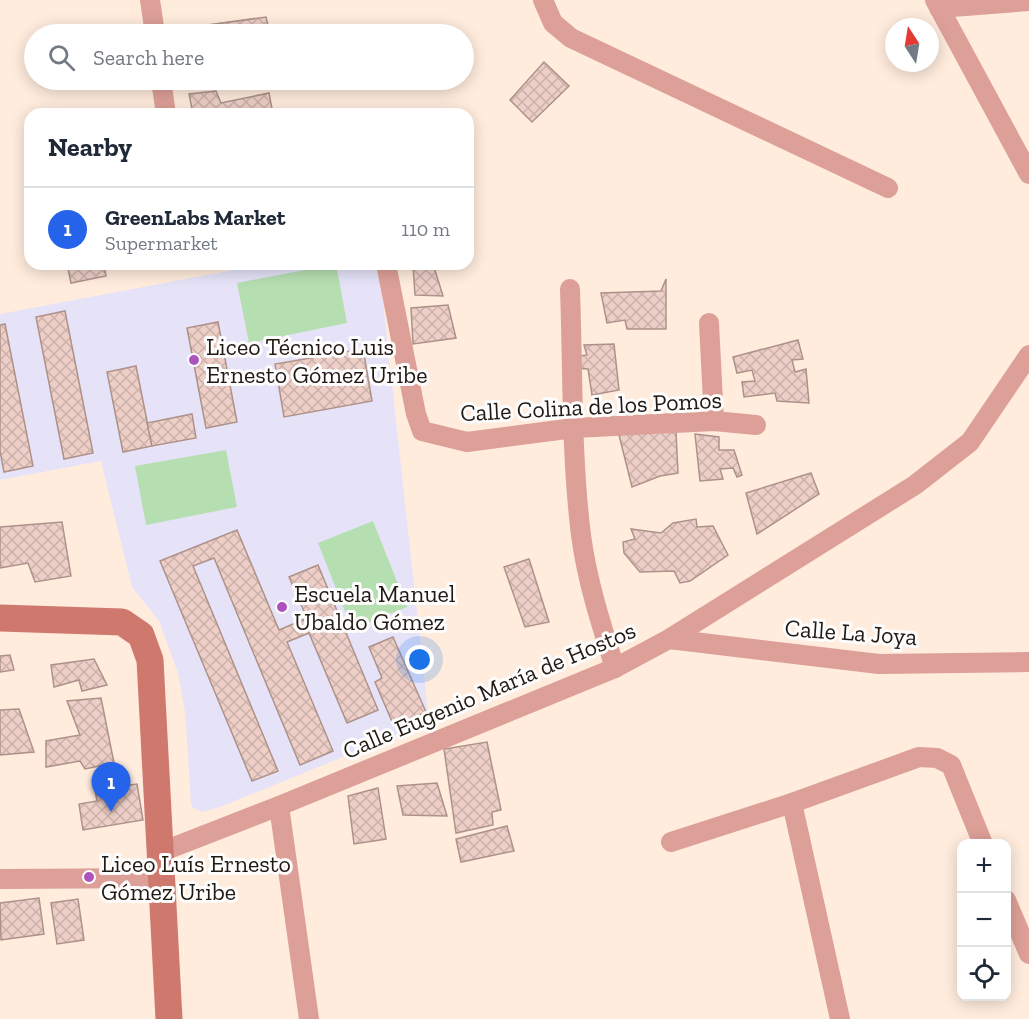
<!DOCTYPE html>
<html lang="en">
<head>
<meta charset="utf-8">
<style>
	:root { --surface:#fff; --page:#f6f6f7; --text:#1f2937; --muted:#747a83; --line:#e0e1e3; --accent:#2563eb }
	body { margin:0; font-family:"Zilla Slab",serif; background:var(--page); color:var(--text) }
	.controls { position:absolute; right:18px; bottom:18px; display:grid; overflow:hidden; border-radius:12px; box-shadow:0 3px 15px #0003 }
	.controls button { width:54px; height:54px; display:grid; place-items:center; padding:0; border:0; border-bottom:2px solid var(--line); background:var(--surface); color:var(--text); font:30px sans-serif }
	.compass { position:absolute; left:885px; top:18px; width:54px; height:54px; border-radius:50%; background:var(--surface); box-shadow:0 3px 15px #0003; rotate:348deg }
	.you { position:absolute; left:420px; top:660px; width:21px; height:21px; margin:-15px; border:4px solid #fff; border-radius:50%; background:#1a73e8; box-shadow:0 0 0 9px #1a73e833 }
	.badge { display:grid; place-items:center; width:39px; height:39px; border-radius:50%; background:var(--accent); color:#fff; font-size:20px; font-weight:700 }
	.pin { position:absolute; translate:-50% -50px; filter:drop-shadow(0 2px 3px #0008) }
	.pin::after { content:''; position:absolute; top:32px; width:21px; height:18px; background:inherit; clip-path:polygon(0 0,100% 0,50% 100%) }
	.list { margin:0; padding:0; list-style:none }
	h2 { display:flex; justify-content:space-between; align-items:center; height:78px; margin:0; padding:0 24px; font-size:26px }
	h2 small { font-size:20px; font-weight:400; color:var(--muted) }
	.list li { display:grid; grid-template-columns:39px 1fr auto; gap:18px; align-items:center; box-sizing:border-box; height:84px; padding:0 24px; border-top:2px solid var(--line) }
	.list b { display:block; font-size:22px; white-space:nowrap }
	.list p { margin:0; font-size:20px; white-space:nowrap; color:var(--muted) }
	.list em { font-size:20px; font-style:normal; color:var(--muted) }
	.icon { flex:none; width:33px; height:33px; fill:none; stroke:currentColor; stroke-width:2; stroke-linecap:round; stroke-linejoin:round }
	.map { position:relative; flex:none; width:1029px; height:1019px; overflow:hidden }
	.search { position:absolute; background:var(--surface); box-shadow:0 3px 15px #0003; left:24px; top:24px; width:450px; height:66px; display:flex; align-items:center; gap:15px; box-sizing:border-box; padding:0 21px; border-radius:33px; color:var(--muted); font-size:22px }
	.panel { position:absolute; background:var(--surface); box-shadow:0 3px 15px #0003; left:24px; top:108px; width:450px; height:162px; border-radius:18px }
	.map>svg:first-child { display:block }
</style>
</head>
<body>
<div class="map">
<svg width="1029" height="1019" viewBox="0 0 1029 1019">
	<defs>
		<pattern id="building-cross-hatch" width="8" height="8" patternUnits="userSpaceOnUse" patternTransform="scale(1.5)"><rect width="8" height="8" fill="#edcfc7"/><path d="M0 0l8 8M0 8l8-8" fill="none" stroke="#cbb1aa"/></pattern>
	</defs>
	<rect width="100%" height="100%" fill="#ffecdd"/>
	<polygon fill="#e6e3f9" points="265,264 370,264 380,274 429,722 220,807 202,812 192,807 191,803 185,712 178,673 159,621 132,587 101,461 0,480 0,314"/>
	<g fill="#b6dfb1">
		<polygon points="336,264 347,323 249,343 237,283"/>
		<polygon points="226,450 237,507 146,525 135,466"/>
		<polygon points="373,521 407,607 352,629 318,543"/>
	</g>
	<g fill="url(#building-cross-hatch)" stroke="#ae928a" stroke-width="1.5">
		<polygon points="266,17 270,34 186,34 186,28"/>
		<polygon points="544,62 569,86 532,122 510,100"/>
		<polygon points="187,80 222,80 223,81 188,87"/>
		<polygon points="216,91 221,103 269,93 273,114 193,114 189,94"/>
		<polygon points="67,264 104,264 106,276 71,283"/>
		<polygon points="125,264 144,264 125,268"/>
		<polygon points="433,264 443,296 415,295 413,265"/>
		<polygon points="666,279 666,329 627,329 625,320 607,323 601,293 661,291"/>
		<polygon points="448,305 456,338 413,344 411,308"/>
		<polygon points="65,311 93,453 64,459 36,317"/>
		<polygon points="218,322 237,422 206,428 187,328"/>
		<polygon points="5,324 33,466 4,472 0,451 0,325"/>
		<polygon points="798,340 803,359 792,360 795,372 806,369 809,403 777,401 775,393 744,397 742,382 755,381 752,370 737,373 733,357"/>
		<polygon points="614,344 619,390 592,395 588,369 575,368 574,357 587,355 584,345"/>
		<polygon points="363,349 372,401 284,417 275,364"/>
		<polygon points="136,366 152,446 123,452 107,372"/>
		<polygon points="192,414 196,438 152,446 147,423"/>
		<polygon points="618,431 676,432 678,473 660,476 632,487"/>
		<polygon points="695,434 719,437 719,450 734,450 742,475 737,477 733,468 720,469 723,479 700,481"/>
		<polygon points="811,473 819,494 757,534 746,493"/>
		<polygon points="696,519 697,527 713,526 728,555 690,581 680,583 674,571 640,572 624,553 623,542 635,539 631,529 661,533 673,523"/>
		<polygon points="62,522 71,576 35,582 28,563 0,568 0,527"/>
		<polygon points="237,530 279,630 307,618 289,577 318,565 378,710 347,723 309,633 287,642 333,751 300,765 214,558 193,566 278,771 252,781 160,561"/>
		<polygon points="529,559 549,622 525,627 504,567"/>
		<polygon points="393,637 426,712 394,726 375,682 382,678 369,647"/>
		<polygon points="10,655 14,670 0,672 0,656"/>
		<polygon points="94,659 107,685 82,691 79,680 54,687 51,665"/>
		<polygon points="101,698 114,763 85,769 80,761 46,767 46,741 80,735 67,701"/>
		<polygon points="19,709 34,752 0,755 0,710"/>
		<polygon points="487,742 501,810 492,812 493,825 456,833 444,749"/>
		<polygon points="437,783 447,816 403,815 397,786"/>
		<polygon points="137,784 143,820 83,830 79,804 97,801 95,790"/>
		<polygon points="378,788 386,839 354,844 348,796"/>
		<polygon points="507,826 514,851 461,862 456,839"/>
		<polygon points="39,898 44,934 1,940 0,903"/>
		<polygon points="78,899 84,940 57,944 51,903"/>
	</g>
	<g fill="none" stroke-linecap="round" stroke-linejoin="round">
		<g stroke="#dda098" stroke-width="20">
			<polyline points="150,0 155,34"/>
			<polyline points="543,0 553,23 571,38 888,188"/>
			<polyline points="935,0 1029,174"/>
			<polyline points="939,8 1029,1"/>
			<polyline points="161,80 166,114"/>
			<polyline points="386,264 416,414 422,431 467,442 574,428 714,421 756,425"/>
			<path d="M570,289C573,371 571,454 581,535C587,581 601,624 615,668"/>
			<polyline points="709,323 714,421"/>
			<polyline points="669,639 879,664 1029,662"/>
			<polyline points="792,803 840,1019"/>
			<polyline points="279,806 309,1019"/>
			<polyline points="671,842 792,803 919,757 937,758 951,765 983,844"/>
			<polyline points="161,852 279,806 615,668 669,639 915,485 970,442 1029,355"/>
			<polyline points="0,879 161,878"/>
			<polyline points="1006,900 1029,954"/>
		</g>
		<polyline stroke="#cf786d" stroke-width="27" points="0,618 122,622 141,635 150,660 169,1019"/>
	</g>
	<g fill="#ae53bd" stroke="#fdfdfd" stroke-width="2">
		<circle cx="194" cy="360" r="6"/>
		<circle cx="282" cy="607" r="6"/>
		<circle cx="89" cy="877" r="6"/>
	</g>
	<g text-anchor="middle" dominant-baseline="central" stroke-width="6" stroke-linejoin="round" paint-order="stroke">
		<g font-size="24" fill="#211912" stroke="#fdfdfd" text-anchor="start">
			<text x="206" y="346">Liceo Técnico Luis<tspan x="206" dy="28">Ernesto Gómez Uribe</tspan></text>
			<text x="294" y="593">Escuela Manuel<tspan x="294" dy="28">Ubaldo Gómez</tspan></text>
			<text x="101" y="863">Liceo Luís Ernesto<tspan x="101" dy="28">Gómez Uribe</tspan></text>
		</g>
		<g font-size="24" fill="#211912" stroke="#fdfdfd">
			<text transform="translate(591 406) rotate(-3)">Calle Colina de los Pomos</text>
			<text transform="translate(851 632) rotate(4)">Calle La Joya</text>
			<text transform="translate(489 690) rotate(-23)">Calle Eugenio María de Hostos</text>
		</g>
	</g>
</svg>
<div class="controls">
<button>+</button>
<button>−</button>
<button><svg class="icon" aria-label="locate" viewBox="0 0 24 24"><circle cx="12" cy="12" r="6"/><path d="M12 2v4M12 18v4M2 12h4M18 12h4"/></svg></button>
</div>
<svg class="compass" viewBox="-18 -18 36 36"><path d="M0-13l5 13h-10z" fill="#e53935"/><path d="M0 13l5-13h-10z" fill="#747a83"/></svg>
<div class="you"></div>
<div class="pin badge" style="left:111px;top:812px">1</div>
<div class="search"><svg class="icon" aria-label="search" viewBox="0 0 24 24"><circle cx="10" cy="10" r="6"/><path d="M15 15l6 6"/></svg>Search here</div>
<section class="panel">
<h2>Nearby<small></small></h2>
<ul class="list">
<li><span class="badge">1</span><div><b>GreenLabs Market</b><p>Supermarket</p></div><em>110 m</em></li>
</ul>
</section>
</div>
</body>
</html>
